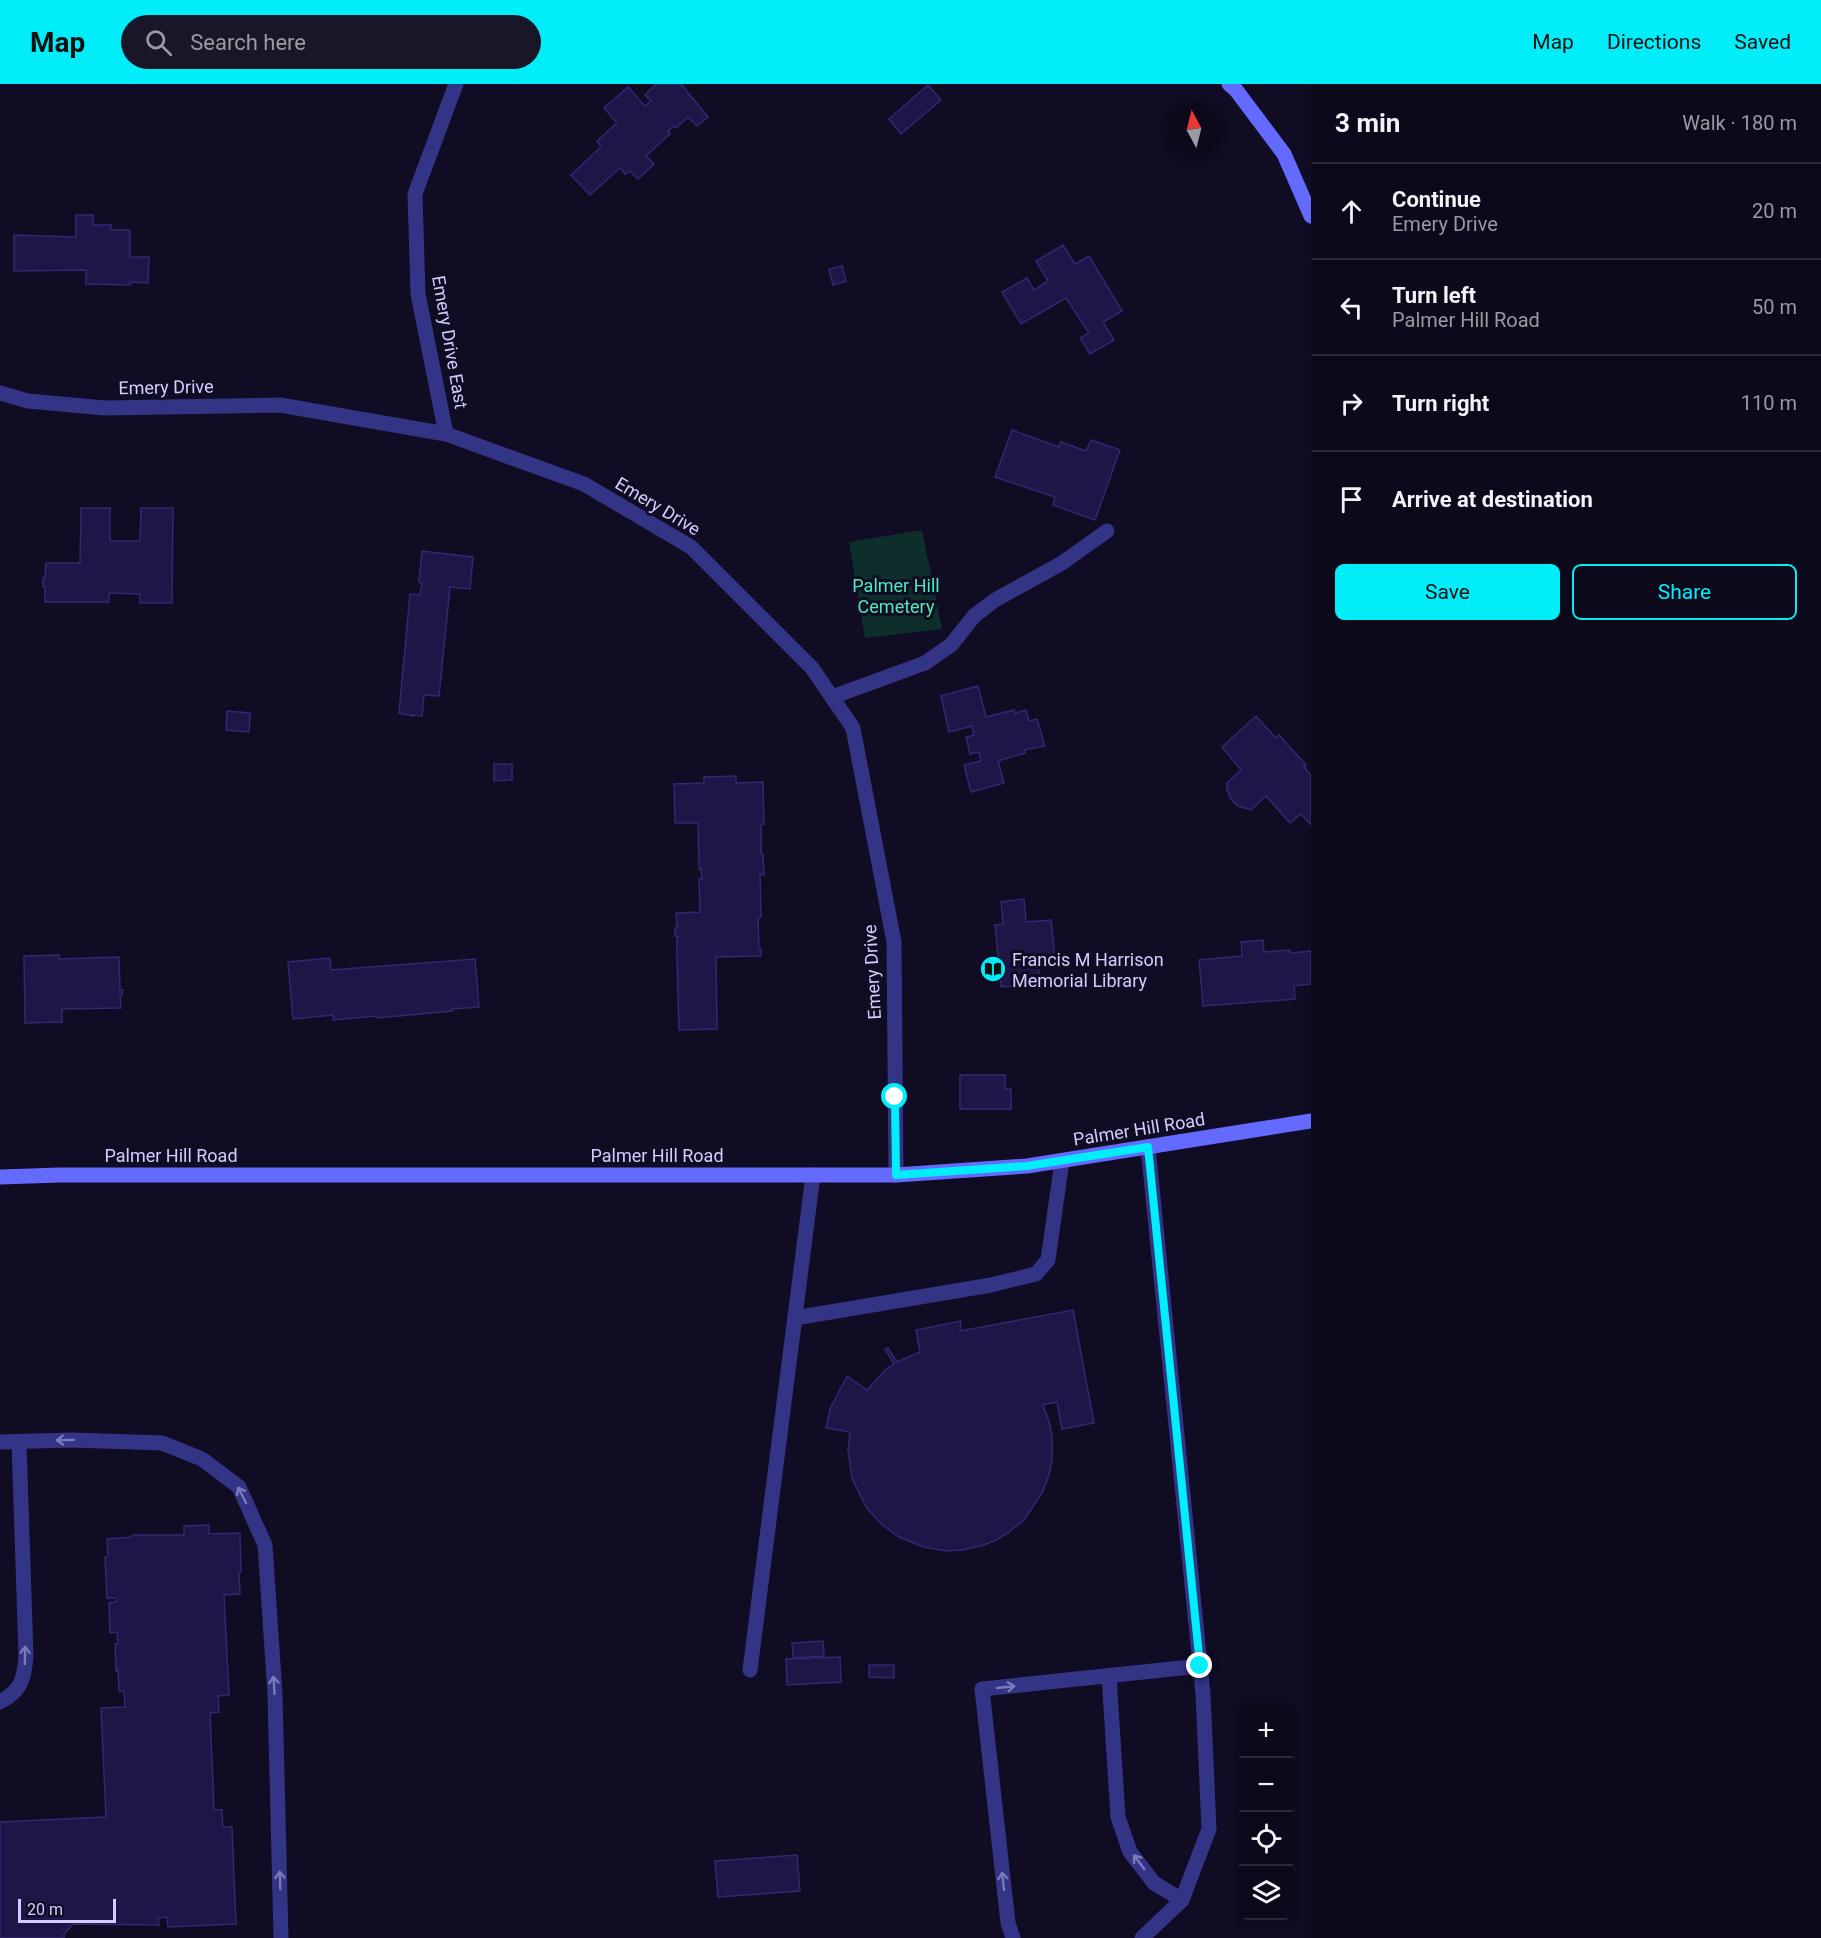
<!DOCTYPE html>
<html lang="en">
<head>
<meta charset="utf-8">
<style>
	:root { --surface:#0b091a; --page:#191727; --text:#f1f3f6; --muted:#9a9aa2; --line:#2b2a39; --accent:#00eef9 }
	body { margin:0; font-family:Roboto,sans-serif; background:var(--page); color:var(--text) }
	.controls { position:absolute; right:18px; bottom:18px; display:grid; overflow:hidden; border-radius:9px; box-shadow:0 3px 9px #0003 }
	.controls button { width:54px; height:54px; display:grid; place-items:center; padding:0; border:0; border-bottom:2px solid var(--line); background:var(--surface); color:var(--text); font:30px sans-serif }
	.compass { position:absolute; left:1167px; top:18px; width:54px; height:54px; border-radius:50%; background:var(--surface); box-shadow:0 3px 9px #0003; rotate:353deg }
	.scale { position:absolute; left:18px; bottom:15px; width:98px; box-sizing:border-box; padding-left:6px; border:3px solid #d1ceff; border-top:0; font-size:16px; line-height:21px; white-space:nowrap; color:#d1ceff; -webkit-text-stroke:4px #0f0c23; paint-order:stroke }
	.stop { position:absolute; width:18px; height:18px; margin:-14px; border:4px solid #00eef9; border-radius:50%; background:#fff }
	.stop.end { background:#00eef9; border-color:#fff; box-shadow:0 2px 6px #0008 }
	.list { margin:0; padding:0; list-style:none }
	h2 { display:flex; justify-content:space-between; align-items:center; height:78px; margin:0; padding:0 24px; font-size:26px }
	h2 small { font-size:20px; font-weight:400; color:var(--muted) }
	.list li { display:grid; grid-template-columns:39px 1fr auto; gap:18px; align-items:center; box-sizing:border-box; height:96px; padding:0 24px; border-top:2px solid var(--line) }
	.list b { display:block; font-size:22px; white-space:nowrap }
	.list p { margin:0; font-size:20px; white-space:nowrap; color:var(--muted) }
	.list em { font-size:20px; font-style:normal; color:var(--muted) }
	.actions { display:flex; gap:12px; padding:18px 24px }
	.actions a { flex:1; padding:14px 0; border:2px solid var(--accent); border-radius:9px; text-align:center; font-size:21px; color:var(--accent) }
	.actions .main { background:var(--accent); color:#111 }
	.icon { flex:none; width:33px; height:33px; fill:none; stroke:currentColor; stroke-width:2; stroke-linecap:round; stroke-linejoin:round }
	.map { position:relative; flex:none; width:1311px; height:1854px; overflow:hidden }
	header { display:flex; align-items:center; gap:36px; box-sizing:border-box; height:84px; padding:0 30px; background:var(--accent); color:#111 }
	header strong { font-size:28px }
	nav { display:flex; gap:33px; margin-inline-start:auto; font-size:21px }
	.search { width:420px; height:54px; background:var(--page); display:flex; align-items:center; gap:15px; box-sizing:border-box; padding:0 21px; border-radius:33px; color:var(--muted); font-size:22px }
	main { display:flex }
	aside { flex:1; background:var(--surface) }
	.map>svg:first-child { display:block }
</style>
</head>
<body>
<header>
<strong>Map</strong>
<div class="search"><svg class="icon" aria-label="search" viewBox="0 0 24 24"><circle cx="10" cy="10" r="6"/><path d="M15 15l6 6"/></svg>Search here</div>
<nav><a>Map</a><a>Directions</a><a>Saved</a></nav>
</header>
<main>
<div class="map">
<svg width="1311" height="1854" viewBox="0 0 1311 1854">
	<rect width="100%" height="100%" fill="#0f0c23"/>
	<polygon fill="#0e2e2b" points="922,446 942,545 865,554 849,458"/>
	<g fill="#1d1646" stroke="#322774" stroke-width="1.5">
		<polygon points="656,0 681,0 708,33 697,42 688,33 676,44 674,42 668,47 670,50 646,72 654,80 638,95 630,87 625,90 620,84 590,111 571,91 601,63 597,57 617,39 604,24 628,3 645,22 651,17 645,11"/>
		<polygon points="928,1 941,16 901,50 889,35"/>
		<polygon points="76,131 93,131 93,141 111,141 111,146 130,146 130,173 149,173 148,199 130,198 130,201 86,200 86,186 14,187 14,151 76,153"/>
		<polygon points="1063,161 1075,180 1089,172 1122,227 1103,238 1114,256 1090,270 1080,254 1089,249 1066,214 1021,240 1002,208 1027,194 1034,206 1048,197 1036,177"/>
		<polygon points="842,182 846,197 833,201 829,185"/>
		<polygon points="1012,346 1059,363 1061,358 1086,367 1091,356 1120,366 1095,436 1053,421 1055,413 995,393"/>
		<polygon points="81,424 110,424 110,457 140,457 141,424 173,424 172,519 140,519 140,510 109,509 109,518 45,518 45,503 43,503 43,494 45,493 46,479 80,479"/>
		<polygon points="422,467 473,473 470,505 450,503 439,612 424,611 422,632 413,631 413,632 399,629 410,510 420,511 422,499 419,498"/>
		<polygon points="978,602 986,633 1014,626 1015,629 1026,626 1029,637 1037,635 1045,662 1024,666 1025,669 998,677 1004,699 971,708 964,681 981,677 979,668 970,670 966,653 974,651 972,642 949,648 941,612"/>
		<polygon points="227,627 250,629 249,648 226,646"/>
		<polygon points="1256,632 1276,654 1279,651 1306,681 1304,683 1311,691 1311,741 1301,730 1290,739 1266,712 1251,726 1238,722 1231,715 1227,705 1227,699 1241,686 1222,663"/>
		<polygon points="494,680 512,680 512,696 494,697"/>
		<polygon points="736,692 736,699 763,698 764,740 761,741 761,770 763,770 764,791 760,790 761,833 758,834 759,865 761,865 761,872 716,873 717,945 679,946 677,871 677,853 679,852 675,852 675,844 677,843 676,829 700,828 699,795 702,795 701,785 699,785 698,739 675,739 674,700 704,699 704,693"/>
		<polygon points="1024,815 1026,838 1051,836 1055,874 1038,876 1040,900 1001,903 995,841 1003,840 1001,818"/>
		<polygon points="1263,856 1264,868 1290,866 1291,869 1311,867 1311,900 1294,902 1295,915 1203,922 1199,876 1242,872 1241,858"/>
		<polygon points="59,871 59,875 119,873 120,906 123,906 122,911 120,912 121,924 62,925 62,938 25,939 24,872"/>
		<polygon points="330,874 331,886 475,875 479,923 452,925 452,927 377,934 377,932 333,936 333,931 293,935 288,878"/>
		<polygon points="960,991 1005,991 1005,1005 1011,1005 1011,1025 960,1025"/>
		<polygon points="1073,1226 1094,1339 1062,1345 1057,1318 1043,1321 1049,1337 1052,1353 1052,1375 1049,1391 1043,1407 1025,1435 1008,1449 994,1457 984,1461 962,1466 946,1467 924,1463 899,1453 881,1440 866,1423 852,1394 848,1366 850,1348 826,1344 830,1325 847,1292 867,1306 886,1285 894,1280 885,1265 888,1264 897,1278 920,1268 916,1246 961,1237 960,1247"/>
		<polygon points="209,1441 209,1450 240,1449 241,1488 239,1488 240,1510 224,1511 229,1611 218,1612 219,1628 210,1629 214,1726 222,1726 223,1743 232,1743 236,1840 168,1843 167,1833 158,1834 159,1841 73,1840 64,1850 64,1854 0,1854 0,1738 106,1733 101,1624 125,1623 124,1607 119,1607 118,1586 116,1587 115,1560 118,1560 117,1548 110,1549 109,1519 116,1518 115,1514 107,1514 105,1473 108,1472 107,1455 132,1453 133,1451 184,1451 184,1442"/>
		<polygon points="823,1557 824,1572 793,1574 792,1559"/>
		<polygon points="840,1573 841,1598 787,1601 786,1575"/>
		<polygon points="869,1581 894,1581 894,1594 869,1593"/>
		<polygon points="797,1771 800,1807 718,1813 715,1777"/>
	</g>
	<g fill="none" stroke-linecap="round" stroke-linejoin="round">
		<g stroke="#333486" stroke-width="15">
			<polyline points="832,613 925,579 951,561 974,532 995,516 1062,479 1107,447"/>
			<polyline points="795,1234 991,1201 1036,1190 1048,1176 1062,1077"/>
			<polyline points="0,1358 72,1356 162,1359 202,1375 239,1403 265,1461 275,1610 281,1854"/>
			<polyline points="750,1586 813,1091"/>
			<polyline points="1109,1592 1118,1733 1130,1768 1154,1799 1182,1816"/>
			<path d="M0,1618C22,1606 24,1595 26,1572L19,1358"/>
			<polyline points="1013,1854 1008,1839 982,1605 1200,1582"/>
			<polyline points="1142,1854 1182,1816 1209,1745 1203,1610 1148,1063"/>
		</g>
		<g stroke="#333486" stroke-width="15">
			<polyline points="0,309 28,317 105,324 280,321 446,350 584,400 691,463 812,584 853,644 894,858 896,1091"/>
			<polyline points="446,350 418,210 415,110 456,0"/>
		</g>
		<g stroke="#656aff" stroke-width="15">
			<polyline points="1229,0 1236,6 1284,70 1311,132"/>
			<polyline points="0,1093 60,1091 896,1091 1027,1082 1311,1037"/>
		</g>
	</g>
	<defs><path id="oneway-shaft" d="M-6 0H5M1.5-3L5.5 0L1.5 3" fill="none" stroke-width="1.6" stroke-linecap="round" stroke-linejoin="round" transform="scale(1.5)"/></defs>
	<g stroke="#7a79bc">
		<use href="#oneway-shaft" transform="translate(65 1356) rotate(178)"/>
		<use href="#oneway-shaft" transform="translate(242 1411) rotate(-117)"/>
		<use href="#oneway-shaft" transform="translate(25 1571) rotate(-89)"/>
		<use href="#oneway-shaft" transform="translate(274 1601) rotate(-93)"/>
		<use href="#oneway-shaft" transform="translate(1006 1603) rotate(-6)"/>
		<use href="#oneway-shaft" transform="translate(1139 1778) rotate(-127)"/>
		<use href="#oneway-shaft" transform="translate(280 1796) rotate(-92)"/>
		<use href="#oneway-shaft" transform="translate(1003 1797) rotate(-96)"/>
	</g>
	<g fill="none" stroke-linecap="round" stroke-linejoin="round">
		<polyline stroke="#00eef9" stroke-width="8" points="895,1013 896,1091 1027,1082 1148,1063 1200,1582"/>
	</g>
	<defs>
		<g id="library-disc" transform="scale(1.35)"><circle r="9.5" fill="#00eef9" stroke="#0f0c23"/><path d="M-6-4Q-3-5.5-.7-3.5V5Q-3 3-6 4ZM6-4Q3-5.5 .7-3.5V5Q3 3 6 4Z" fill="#111"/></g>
	</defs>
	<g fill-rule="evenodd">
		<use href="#library-disc" x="993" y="885"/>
	</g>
	<g text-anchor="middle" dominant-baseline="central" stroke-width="6" stroke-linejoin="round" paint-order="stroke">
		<g font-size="18" fill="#d1ceff" stroke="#0f0c23">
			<text transform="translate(450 258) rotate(80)">Emery Drive East</text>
			<text transform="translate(166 303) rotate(-1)">Emery Drive</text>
			<text transform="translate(658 422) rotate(31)">Emery Drive</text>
			<text transform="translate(872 888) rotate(-93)">Emery Drive</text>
			<text transform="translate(1139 1045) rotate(-9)">Palmer Hill Road</text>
			<text x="171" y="1071">Palmer Hill Road</text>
			<text x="657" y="1071">Palmer Hill Road</text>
		</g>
		<g font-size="18" fill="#51e9ba" stroke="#0f0c23">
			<text x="896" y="501">Palmer Hill<tspan x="896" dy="21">Cemetery</tspan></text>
		</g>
		<g font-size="18" fill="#d1ceff" stroke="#0f0c23" text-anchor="start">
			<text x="1012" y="875">Francis M Harrison<tspan x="1012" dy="21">Memorial Library</tspan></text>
		</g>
	</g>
</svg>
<div class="controls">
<button>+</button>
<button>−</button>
<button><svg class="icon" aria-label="locate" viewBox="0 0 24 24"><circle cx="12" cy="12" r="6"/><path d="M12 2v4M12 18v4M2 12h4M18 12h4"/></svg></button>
<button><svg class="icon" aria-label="layers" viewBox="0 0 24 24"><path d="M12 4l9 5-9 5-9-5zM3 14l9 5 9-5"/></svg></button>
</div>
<svg class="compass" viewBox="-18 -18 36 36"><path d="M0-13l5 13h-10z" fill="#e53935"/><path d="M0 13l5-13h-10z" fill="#9a9aa2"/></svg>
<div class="scale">20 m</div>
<div class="stop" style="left:895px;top:1013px"></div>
<div class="stop end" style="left:1200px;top:1582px"></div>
</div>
<aside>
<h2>3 min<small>Walk · 180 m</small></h2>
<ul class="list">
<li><svg class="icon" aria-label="ahead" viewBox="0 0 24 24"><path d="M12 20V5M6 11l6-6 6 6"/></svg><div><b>Continue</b><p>Emery Drive</p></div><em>20 m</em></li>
<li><svg class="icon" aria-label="left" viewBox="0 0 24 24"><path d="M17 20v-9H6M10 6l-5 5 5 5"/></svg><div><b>Turn left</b><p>Palmer Hill Road</p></div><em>50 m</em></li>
<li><svg class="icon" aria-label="right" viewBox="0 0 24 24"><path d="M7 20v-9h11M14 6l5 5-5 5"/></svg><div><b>Turn right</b></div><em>110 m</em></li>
<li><svg class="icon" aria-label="arrive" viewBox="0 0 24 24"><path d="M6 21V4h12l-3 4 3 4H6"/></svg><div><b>Arrive at destination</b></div></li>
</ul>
<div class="actions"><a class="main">Save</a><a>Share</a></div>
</aside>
</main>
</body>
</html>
